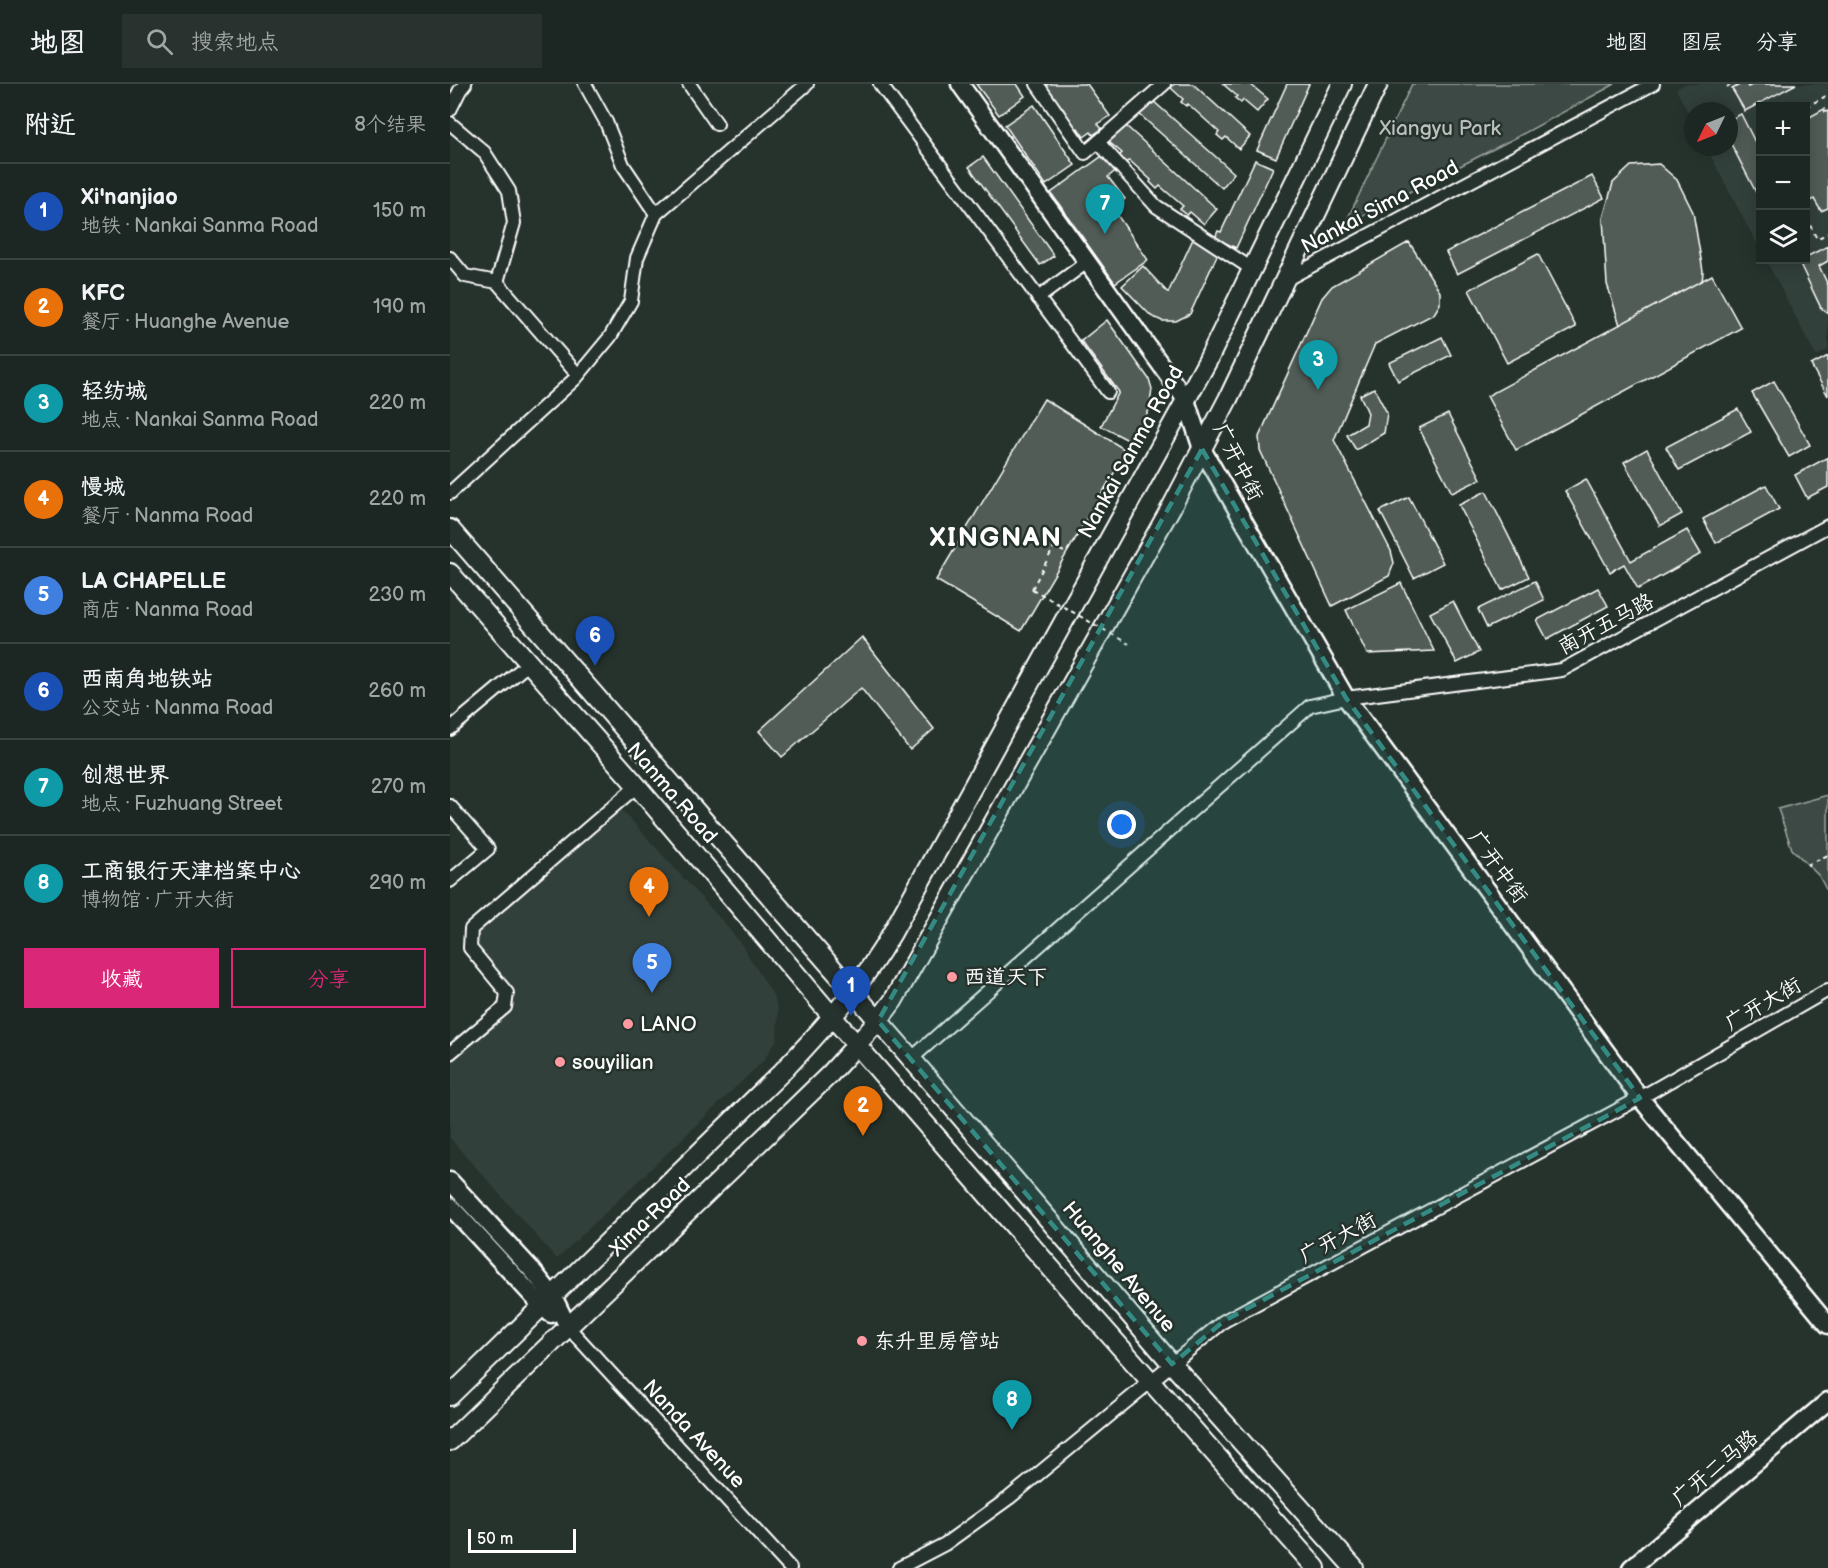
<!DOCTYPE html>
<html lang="zh">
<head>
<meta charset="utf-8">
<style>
	:root { --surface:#1c2622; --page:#29322f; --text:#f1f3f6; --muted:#a0a5a5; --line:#3a4340; --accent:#db2777 }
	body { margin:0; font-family:"Balsamiq Sans","LXGW WenKai TC",sans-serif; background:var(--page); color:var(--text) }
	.controls { position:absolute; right:18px; top:18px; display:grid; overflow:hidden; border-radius:0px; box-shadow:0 3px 15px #0003 }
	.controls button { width:54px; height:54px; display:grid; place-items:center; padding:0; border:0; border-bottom:2px solid var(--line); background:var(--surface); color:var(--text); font:30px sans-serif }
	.compass { position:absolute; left:1234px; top:18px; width:54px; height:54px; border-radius:50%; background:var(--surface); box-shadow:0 3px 15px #0003; rotate:227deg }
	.scale { position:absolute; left:18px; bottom:15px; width:108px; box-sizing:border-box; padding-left:6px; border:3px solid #fff; border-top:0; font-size:16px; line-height:21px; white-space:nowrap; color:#fff; -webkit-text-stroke:4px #26332d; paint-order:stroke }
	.you { position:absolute; left:672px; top:741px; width:21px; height:21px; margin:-15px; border:4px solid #fff; border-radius:50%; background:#1a73e8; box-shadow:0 0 0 9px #1a73e833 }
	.badge { display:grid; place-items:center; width:39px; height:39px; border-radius:50%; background:var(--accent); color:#fff; font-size:20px; font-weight:700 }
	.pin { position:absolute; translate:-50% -50px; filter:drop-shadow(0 2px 3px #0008) }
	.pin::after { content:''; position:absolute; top:32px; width:21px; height:18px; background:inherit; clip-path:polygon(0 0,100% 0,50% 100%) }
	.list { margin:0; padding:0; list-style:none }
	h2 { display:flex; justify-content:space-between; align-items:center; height:78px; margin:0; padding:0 24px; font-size:26px }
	h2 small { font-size:20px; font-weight:400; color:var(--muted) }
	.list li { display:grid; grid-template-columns:39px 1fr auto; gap:18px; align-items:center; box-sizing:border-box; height:96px; padding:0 24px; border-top:2px solid var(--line) }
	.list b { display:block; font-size:22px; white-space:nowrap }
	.list p { margin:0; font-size:20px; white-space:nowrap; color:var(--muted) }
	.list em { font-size:20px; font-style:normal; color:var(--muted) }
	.actions { display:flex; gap:12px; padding:18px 24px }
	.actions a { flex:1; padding:14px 0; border:2px solid var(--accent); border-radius:0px; text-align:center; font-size:21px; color:var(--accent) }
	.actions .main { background:var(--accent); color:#fff }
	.icon { flex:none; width:33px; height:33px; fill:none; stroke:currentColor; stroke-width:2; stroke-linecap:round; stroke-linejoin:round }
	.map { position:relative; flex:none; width:1378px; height:1484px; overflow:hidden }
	header { display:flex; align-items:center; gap:36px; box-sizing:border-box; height:84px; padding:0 30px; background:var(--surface); border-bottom:2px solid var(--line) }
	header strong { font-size:28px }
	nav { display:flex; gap:33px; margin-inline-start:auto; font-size:21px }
	.search { width:420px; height:54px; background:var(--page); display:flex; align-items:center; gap:15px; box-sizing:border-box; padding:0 21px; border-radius:0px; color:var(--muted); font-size:22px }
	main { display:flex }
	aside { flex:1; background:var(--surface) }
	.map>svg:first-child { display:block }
</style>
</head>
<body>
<header>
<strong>地图</strong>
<div class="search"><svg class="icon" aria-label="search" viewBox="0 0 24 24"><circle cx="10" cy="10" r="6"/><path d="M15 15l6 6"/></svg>搜索地点</div>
<nav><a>地图</a><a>图层</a><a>分享</a></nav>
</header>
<main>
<aside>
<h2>附近<small>8个结果</small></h2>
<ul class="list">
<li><span class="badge" style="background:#1a4fb4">1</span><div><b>Xi'nanjiao</b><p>地铁 · Nankai Sanma Road</p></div><em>150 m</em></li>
<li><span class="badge" style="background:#e8710a">2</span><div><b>KFC</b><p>餐厅 · Huanghe Avenue</p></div><em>190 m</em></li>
<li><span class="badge" style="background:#0f9aa8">3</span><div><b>轻纺城</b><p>地点 · Nankai Sanma Road</p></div><em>220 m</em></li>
<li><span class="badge" style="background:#e8710a">4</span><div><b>慢城</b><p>餐厅 · Nanma Road</p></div><em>220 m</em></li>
<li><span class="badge" style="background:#3f7fe0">5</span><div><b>LA CHAPELLE</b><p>商店 · Nanma Road</p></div><em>230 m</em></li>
<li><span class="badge" style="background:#1a4fb4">6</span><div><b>西南角地铁站</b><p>公交站 · Nanma Road</p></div><em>260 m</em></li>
<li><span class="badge" style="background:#0f9aa8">7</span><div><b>创想世界</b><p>地点 · Fuzhuang Street</p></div><em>270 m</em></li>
<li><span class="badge" style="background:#0f9aa8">8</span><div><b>工商银行天津档案中心</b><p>博物馆 · 广开大街</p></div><em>290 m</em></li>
</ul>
<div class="actions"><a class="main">收藏</a><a>分享</a></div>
</aside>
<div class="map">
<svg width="1378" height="1484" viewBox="0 0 1378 1484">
	<rect width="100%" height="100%" fill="#26332d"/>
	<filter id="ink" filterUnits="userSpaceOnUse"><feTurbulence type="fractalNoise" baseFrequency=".0167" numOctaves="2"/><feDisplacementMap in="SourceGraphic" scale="12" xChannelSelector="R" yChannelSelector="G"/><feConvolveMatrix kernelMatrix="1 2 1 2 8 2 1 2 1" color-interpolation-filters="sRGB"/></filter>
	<g filter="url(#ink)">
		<g fill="#333f3a">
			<polygon points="1235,0 1378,0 1378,266 1366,272 1316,176 1356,176 1356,22 1310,22 1310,166 1256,63 1279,63 1279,27 1243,27 1243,38 1226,5"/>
			<polygon points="171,725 275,840 291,860 323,911 328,925 327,955 314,976 107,1175 0,1054 0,975 25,955 62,911 18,854"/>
		</g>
		<g fill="#3e4944" stroke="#9ea4a2" stroke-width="1.5">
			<polygon points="962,0 1165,0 1067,53 908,134 897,136"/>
			<polygon points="1378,711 1378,809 1369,792 1342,765 1328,725"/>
		</g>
		<g fill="#515c57" stroke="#fff" stroke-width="1.5">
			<polygon points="526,0 567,0 575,12 549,31"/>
			<polygon points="591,0 637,0 660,32 648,40 652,45 643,51 641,48 634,53 628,44 624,47 611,28 614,26 609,20 607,22"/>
			<polygon points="724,0 743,0 800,52 789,65 776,53 773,56 767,51 769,48 738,20 736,22 731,18 733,15 721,4"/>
			<polygon points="773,0 800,0 818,15 807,28 793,16 791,19 785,14 787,12"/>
			<polygon points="837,0 859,0 826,74 807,66"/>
			<polygon points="1291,0 1296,0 1298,3 1304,0 1346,0 1295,27 1282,5"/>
			<polygon points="702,16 784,89 772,104 689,30"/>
			<polygon points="584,21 625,81 596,101 555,41"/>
			<polygon points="1374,25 1375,28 1378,27 1378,124 1371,127 1364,115 1360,117 1356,107 1356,35"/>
			<polygon points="1291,30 1310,68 1310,116 1279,56 1279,36"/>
			<polygon points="675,41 767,125 754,140 740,128 737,131 730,125 733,122 710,102 707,105 700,98 701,96 679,76 676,79 669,72 672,69 659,58"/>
			<polygon points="655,70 669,84 658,93 675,115 663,125 698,176 665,199 601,109"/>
			<polygon points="533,73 604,172 590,181 519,83"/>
			<polygon points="805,76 823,84 786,164 765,154 768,147 771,148"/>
			<polygon points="1209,80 1227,96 1243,128 1253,187 1248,246 1234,274 1211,287 1191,279 1170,241 1157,200 1153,134 1163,99 1181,82"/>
			<polygon points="1142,92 1154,114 1007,190 996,168"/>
			<polygon points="743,155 769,167 740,230 726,237 712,237 701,232 672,202 693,182 718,209"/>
			<polygon points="959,158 990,208 990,220 984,230 925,260 884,356 941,467 944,479 939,492 882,522 810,366 809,353 872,214 882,202"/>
			<polygon points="1378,162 1378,177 1369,182 1378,201 1378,229 1371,224 1351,182 1352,177 1356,176 1356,173"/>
			<polygon points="1088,170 1126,243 1057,279 1019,206"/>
			<polygon points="1262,191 1291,244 1066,366 1037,312"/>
			<polygon points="657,236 699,295 702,305 699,326 692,340 678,356 651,342 669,308 631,257"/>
			<polygon points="992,253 1001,271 948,297 939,279"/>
			<polygon points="1378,272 1378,312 1361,281"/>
			<polygon points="1324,297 1360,361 1339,373 1302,309"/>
			<polygon points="924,304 937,329 934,349 906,366 897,351 916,340 918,329 910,311"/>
			<polygon points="594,315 677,367 571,547 486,496"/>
			<polygon points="1288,325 1301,348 1229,386 1216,363"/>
			<polygon points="998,330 1031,395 1002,409 969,344"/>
			<polygon points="1197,365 1232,430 1210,442 1174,378"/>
			<polygon points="1378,373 1378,403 1357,414 1345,391"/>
			<polygon points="1136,395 1181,477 1237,446 1251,470 1188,505 1174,480 1160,488 1115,407"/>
			<polygon points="1316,401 1329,425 1266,459 1253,435"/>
			<polygon points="1036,407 1079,493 1052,506 1009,421"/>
			<polygon points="959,413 993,479 964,494 930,427"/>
			<polygon points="1085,497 1094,516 1037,544 1028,525"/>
			<polygon points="951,499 984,567 917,570 896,526"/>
			<polygon points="1148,504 1158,522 1097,555 1087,536"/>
			<polygon points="1003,517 1029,568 1007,579 980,529"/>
			<polygon points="412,553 484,645 460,666 411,604 332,673 309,647"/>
		</g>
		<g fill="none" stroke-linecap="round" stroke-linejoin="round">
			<g stroke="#fff" stroke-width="16">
				<g id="street">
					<polyline points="135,0 156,38 173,81 206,130"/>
					<polyline points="239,0 267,40"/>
					<polyline points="430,0 658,308"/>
					<polyline points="587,0 635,69 648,58 706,122 802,185"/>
					<polyline points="0,26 10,6 15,0"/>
					<polyline points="0,39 34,68 59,107 64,139 47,198"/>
					<polyline points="648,58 714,0"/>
					<polyline points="0,174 15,192 47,198 128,291"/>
					<polyline points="835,196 1203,0"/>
					<polyline points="588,214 637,178"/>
					<polyline points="0,409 126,294 160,253 181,217 187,174 206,130 357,0"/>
					<polyline points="0,645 79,579"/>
					<polyline points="0,722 38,765 0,797"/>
					<polyline points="0,969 55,923 57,909 20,864 21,845 187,702"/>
					<polyline points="461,975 860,622 896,614 1112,586 1378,442"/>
					<polyline points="118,1243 340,1484"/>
					<polyline points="449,1484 495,1460 559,1414 774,1237 1190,1014 1378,906"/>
				</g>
			</g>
			<g stroke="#fff" stroke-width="21">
				<g id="secondary">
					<polyline points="510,0 736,316 752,365 896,614 1190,1014 1378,1241"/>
					<polyline points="0,1097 82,1186 103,1212 118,1243"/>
					<polyline points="0,1122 92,1222 101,1230"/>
					<polyline points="1181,1484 1378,1317"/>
				</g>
			</g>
			<g stroke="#fff" stroke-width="22">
				<g id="primary">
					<polyline points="0,445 452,964 722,1280 904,1484"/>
					<polyline points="0,489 187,702 392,944 626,1213 866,1484"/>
					<path d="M0,1312L332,988C374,944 412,901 442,849L758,276L892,0"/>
					<polyline points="0,1357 380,990 428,937 443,917 722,422 778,315 928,0"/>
				</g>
			</g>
			<g stroke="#fff" stroke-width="2" stroke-dasharray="4.5 4.5" stroke-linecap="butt">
				<polyline points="1277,3 1281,0"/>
				<polyline points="1356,23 1378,11"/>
				<polyline points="1356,133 1367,155 1378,149"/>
				<polyline points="582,505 604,463 616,469 665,391"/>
				<polyline points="1357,781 1378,771"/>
			</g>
			<use href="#street" stroke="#26332d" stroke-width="12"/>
			<use href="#secondary" stroke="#26332d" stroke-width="16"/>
			<use href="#primary" stroke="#26332d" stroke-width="18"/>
			<polyline stroke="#fff" stroke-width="2" stroke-dasharray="4.5 4.5" stroke-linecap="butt" points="582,505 679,560"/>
		</g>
	</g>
	<path fill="#338b84" fill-opacity="0.2" stroke="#338b84" stroke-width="4.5" stroke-dasharray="12 8" stroke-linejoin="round" d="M752,365L896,614L1190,1014L774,1237L722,1280L428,937Z"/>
	<g fill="#ff9aa2" stroke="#26332d" stroke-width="2">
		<circle cx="502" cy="893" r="6"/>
		<circle cx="178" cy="940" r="6"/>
		<circle cx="110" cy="978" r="6"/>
		<circle cx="412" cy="1257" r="6"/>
	</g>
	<g text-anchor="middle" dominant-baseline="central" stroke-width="5" stroke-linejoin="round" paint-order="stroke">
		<g font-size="21" fill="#bbbfbe" stroke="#26332d">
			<text x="990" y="44">Xiangyu Park</text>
		</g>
		<g font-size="21" fill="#fff" stroke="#26332d">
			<text transform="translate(930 123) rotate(-28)">Nankai Sima Road</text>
			<text transform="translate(681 368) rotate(-61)">Nankai Sanma Road</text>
			<text transform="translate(788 378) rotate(63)">广开中街</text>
			<text transform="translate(1156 540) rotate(-28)">南开五马路</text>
			<text transform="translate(222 709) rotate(49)">Nanma Road</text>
			<text transform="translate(1048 783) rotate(54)">广开中街</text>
			<text transform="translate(1313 920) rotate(-30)">广开大街</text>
			<text transform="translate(200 1133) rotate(-44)">Xima Road</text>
			<text transform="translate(888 1154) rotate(-28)">广开大街</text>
			<text transform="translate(669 1183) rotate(50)">Huanghe Avenue</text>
			<text transform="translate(244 1350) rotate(47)">Nanda Avenue</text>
			<text transform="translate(1265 1384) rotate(-40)">广开二马路</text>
		</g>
		<g font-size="21" fill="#fff" stroke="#26332d" text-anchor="start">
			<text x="514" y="893">西道天下</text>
			<text x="190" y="940">LANO</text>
			<text x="122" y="978">souyilian</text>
			<text x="424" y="1257">东升里房管站</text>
		</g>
		<g font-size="27" font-weight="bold" letter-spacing="1.5" fill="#fff" stroke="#26332d">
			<text x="546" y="454">XINGNAN</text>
		</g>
	</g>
</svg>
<div class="controls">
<button>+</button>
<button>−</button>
<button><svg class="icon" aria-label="layers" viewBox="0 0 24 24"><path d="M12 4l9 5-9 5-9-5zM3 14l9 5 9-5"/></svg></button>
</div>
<svg class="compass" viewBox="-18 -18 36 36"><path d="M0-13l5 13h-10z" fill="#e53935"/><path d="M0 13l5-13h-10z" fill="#a0a5a5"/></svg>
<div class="scale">50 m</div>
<div class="you"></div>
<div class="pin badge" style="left:401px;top:932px;background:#1a4fb4">1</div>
<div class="pin badge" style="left:413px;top:1052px;background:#e8710a">2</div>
<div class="pin badge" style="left:868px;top:306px;background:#0f9aa8">3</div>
<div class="pin badge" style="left:199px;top:833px;background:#e8710a">4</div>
<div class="pin badge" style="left:202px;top:909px;background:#3f7fe0">5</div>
<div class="pin badge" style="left:145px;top:582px;background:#1a4fb4">6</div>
<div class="pin badge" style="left:655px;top:150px;background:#0f9aa8">7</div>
<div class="pin badge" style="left:562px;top:1346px;background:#0f9aa8">8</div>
</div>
</main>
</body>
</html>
